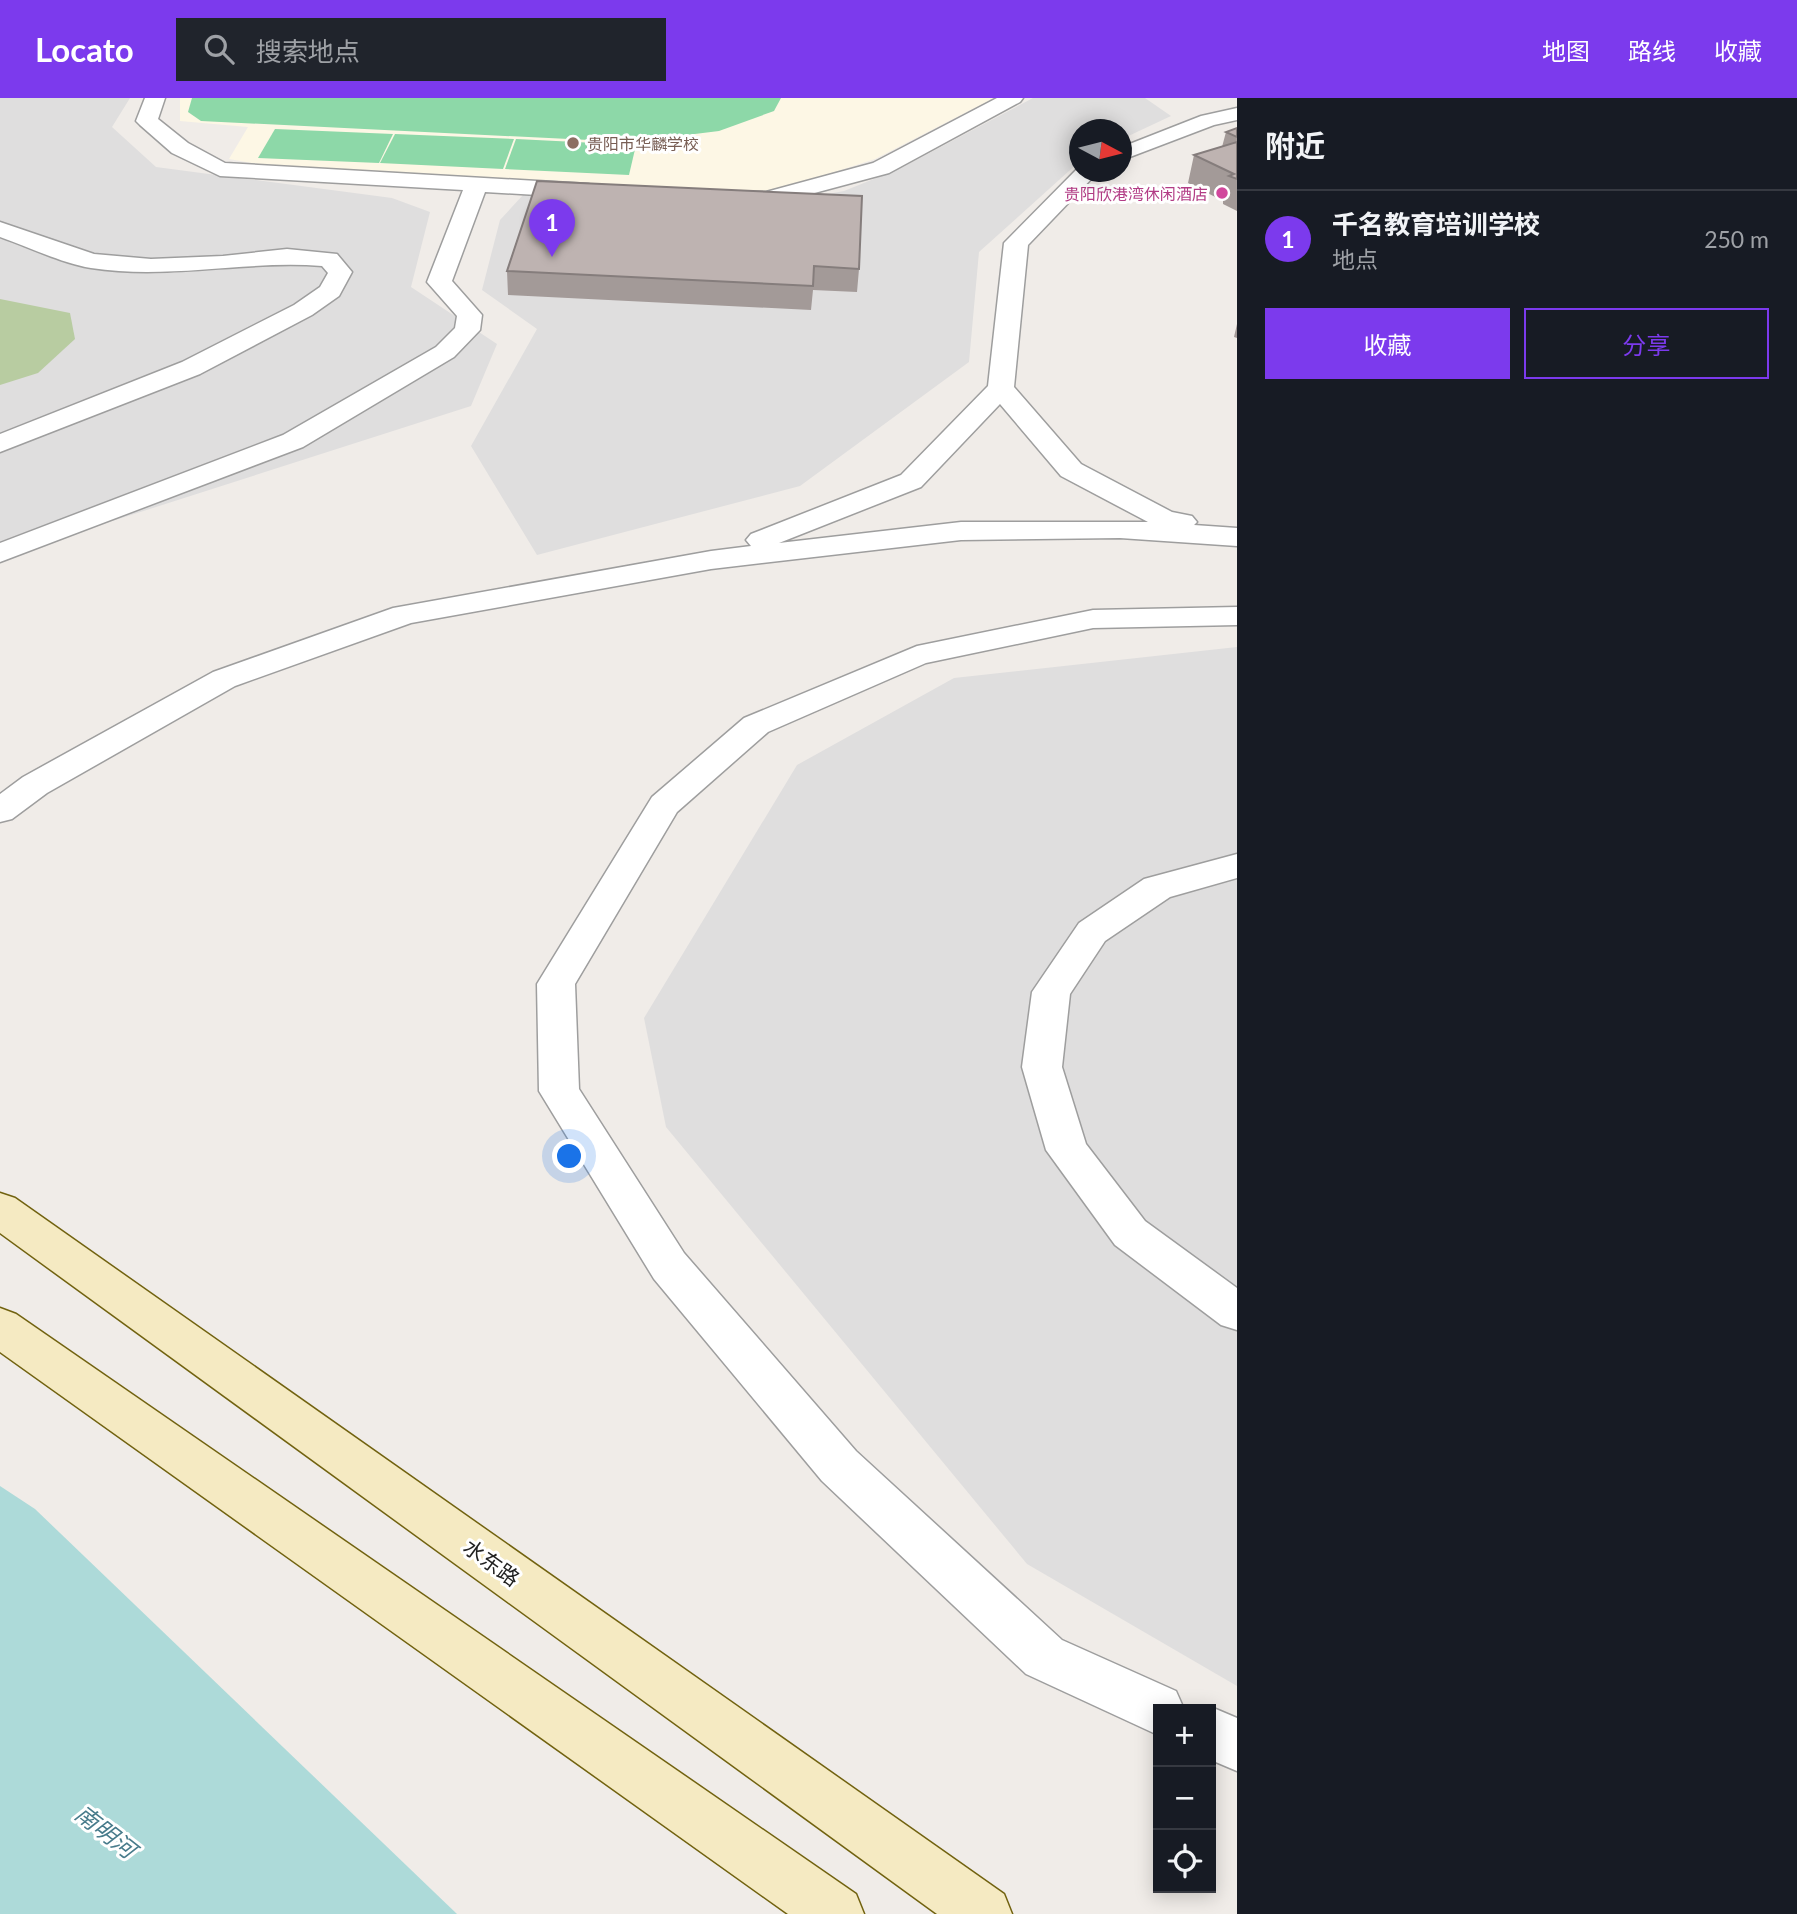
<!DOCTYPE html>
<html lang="zh">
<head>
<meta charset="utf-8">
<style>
	:root { --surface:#171b24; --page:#20242c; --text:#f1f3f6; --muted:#9ea1a6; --line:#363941; --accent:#7c3aed }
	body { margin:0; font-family:Lato,"Noto Sans SC",sans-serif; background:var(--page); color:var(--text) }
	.controls { position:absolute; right:21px; bottom:21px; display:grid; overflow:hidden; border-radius:0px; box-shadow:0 4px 18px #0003 }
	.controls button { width:63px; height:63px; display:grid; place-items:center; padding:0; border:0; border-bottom:2px solid var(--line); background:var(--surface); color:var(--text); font:35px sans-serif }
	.compass { position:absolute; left:1069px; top:21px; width:63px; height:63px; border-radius:50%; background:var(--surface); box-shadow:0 4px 18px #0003; rotate:97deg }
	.you { position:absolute; left:570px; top:1059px; width:24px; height:24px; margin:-18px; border:5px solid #fff; border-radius:50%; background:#1a73e8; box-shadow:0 0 0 10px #1a73e833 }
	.badge { display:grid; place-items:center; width:46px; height:46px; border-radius:50%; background:var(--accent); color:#fff; font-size:23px; font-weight:700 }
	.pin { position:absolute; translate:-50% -58px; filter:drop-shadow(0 2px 4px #0008) }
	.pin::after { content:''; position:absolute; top:37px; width:24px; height:21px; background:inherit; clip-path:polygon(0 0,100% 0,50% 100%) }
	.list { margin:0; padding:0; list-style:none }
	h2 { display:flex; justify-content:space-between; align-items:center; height:91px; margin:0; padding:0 28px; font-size:30px }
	h2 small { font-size:23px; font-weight:400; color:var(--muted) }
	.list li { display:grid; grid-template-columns:46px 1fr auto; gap:21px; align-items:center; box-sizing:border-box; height:98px; padding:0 28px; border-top:2px solid var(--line) }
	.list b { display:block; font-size:26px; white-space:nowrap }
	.list p { margin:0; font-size:23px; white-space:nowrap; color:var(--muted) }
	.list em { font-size:23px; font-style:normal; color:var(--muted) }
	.actions { display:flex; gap:14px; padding:21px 28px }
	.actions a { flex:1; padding:16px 0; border:2px solid var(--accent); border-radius:0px; text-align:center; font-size:24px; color:var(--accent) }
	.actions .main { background:var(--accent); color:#fff }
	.icon { flex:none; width:38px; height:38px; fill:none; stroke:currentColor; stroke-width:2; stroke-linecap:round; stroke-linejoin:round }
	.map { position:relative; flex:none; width:1237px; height:1816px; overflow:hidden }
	header { display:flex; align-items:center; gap:42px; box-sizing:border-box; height:98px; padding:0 35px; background:var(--accent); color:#fff }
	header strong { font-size:33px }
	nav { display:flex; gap:38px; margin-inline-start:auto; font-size:24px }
	.search { width:490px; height:63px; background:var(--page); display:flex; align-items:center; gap:18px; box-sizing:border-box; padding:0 24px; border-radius:0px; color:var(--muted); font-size:26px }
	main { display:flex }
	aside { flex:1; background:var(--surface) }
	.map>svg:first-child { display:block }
</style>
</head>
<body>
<header>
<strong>Locato</strong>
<div class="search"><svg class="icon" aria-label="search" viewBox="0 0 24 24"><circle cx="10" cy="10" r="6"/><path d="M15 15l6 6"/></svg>搜索地点</div>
<nav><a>地图</a><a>路线</a><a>收藏</a></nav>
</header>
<main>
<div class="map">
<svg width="1237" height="1816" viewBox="0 0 1237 1816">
	<rect width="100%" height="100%" fill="#f0ece8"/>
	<g fill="#dfdede">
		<polygon points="0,0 130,0 112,29 156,69 392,100 430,114 411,189 497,246 471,308 0,459"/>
		<polygon points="1033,0 1145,0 1171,18 1122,41 1122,32 1080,32 1079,64 979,154 969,264 800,388 537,457 471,348 537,231 482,192 500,122 523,97 762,108 844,93 901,70"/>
		<polygon points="1237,549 1237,1588 1027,1466 666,1029 644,920 797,667 954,580"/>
	</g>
	<polygon fill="#fdf7e5" points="180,0 994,0 875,61 772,94 299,73 229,61 248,29 180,23"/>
	<polygon fill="#b8cca1" points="0,201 70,215 75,241 38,275 0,287"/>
	<g fill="#8dd8a8">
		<polygon points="192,0 781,0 774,13 719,33 630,44 201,23 188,14"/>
		<polygon points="275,31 393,36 379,65 258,60"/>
		<polygon points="395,36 514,41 503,71 380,65"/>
		<polygon points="516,41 636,47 629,77 505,71"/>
	</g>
	<polygon fill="#addad9" points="0,1388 35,1411 457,1816 0,1816"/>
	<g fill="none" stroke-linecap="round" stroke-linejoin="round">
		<g stroke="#9e9e9e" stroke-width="3">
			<g id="minor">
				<polygon points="145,0 165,0 158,21 188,45 225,65 588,86 596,88 599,93 596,98 588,100 485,94 452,183 482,217 480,232 454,259 303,349 0,464 0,445 283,337 436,249 455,230 457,218 427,184 463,92 220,78 172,55 140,27 136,23"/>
				<polygon points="997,0 1023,0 1020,4 889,75 766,108 728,104 725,99 728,94 766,94 873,65"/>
				<path d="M0,124L94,156L151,161L223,158L287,151L337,156L352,174L339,198L312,217L200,276L0,354V336L182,264L294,207L320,189L328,175L322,168C245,162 169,182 91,170C61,165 29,149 0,139Z"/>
				<polygon points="1237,509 1237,527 1093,530 926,565 768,634 677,714 575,886 579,991 684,1155 856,1353 1062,1542 1176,1593 1184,1611 1158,1611 1158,1637 1026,1576 822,1383 654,1181 539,993 537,886 652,699 744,620 917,548 1093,512"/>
				<polygon points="1237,756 1237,780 1170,799 1105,843 1070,896 1062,969 1086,1046 1145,1123 1237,1190 1237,1232 1221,1227 1115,1147 1046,1052 1022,969 1032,894 1079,825 1144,781"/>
				<polygon points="1211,1609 1237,1620 1237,1673 1211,1662 1211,1611 1206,1611"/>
			</g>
		</g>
		<g stroke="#9e9e9e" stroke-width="3">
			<g id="tertiary">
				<polygon points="1237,10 1237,22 1214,27 1122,62 1122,49 1201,18"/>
				<path d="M1079,69L1080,74H1098L1028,147L1014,289L1081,366L1172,414L1192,418L1197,424L1194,427L1237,430V448L1120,440L961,442L711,471L411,525L235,588L47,695L12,721L0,724V696L23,679L213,574L393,510L711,453L751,448L746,442L751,436L901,377L988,288L1004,145ZM1000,306L1061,378L1148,424H961L779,445L921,389Z"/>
			</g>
		</g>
		<g stroke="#71620f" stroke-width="3">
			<g id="secondary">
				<polygon points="0,1095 15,1100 1004,1796 1012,1816 937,1816 0,1135"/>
				<polygon points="0,1210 16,1216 856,1796 864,1816 788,1816 0,1254"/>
			</g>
		</g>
		<use href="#minor" fill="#fff" fill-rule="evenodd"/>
		<use href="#tertiary" fill="#fff" fill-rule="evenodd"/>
		<use href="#secondary" fill="#f5eac2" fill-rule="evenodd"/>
	</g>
	<g fill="#a39a98">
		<polygon points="1237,30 1237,113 1223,106 1223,103 1188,85 1194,57 1222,49 1226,34"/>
		<polygon points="537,83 859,171 857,194 813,192 811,212 508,197 507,173"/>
		<polygon points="1237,226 1237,240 1234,239"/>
	</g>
	<g fill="#beb3b1" stroke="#857d7c" stroke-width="2">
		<polygon points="1237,30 1237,39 1226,34"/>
		<polygon points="1237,44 1237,81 1229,78 1234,76 1194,57"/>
		<polygon points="537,83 862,98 859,171 814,168 813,188 507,173"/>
	</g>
	<circle fill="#8d6e63" stroke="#fff" stroke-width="2.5" cx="573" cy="45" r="7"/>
	<circle fill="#d1479c" stroke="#fff" stroke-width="2.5" cx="1222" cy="95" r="7"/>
	<g text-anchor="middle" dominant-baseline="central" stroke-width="6" stroke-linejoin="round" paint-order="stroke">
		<g font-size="16" fill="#785e54" stroke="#fff" text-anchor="start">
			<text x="587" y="45">贵阳市华麟学校</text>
		</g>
		<g font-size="16" fill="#b23c85" stroke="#fff" text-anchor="end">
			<text x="1208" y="95">贵阳欣港湾休闲酒店</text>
		</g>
		<g font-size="21" fill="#212121" stroke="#fff">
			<text transform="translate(492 1464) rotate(36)">水东路</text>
		</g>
		<g font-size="23" font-style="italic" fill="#477b8b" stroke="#fff">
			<text transform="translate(106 1733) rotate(38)">南明河</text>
		</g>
	</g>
</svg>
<div class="controls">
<button>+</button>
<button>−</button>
<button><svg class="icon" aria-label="locate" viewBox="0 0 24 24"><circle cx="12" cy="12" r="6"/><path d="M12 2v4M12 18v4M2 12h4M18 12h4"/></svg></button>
</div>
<svg class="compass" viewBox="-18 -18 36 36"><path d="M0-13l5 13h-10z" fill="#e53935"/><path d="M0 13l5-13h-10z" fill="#9ea1a6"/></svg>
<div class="you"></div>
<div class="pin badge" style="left:552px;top:159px">1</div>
</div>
<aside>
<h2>附近<small></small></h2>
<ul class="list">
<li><span class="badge">1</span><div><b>千名教育培训学校</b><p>地点</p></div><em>250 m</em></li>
</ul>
<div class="actions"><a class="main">收藏</a><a>分享</a></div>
</aside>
</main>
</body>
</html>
